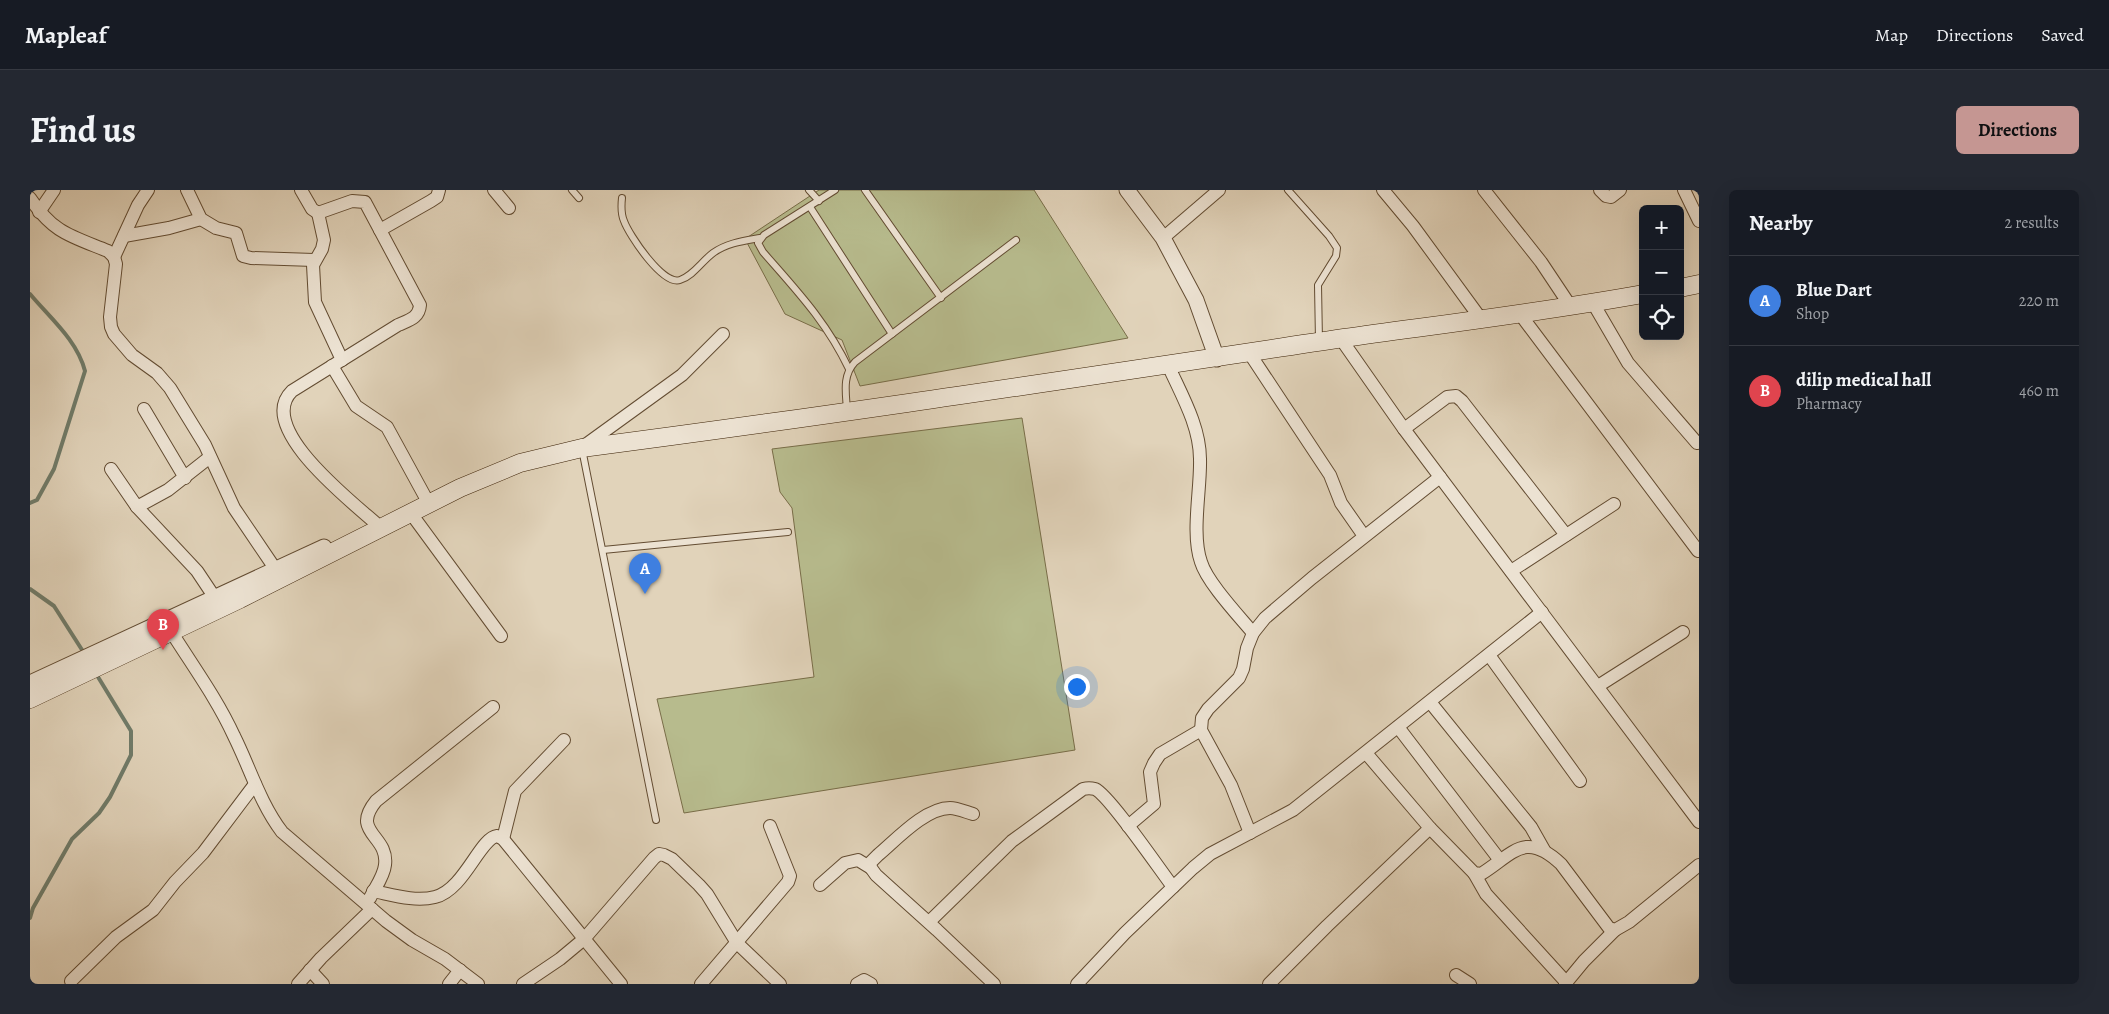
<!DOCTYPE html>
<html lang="en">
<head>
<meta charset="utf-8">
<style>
	:root { --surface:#171b24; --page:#242831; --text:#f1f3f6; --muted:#9ea1a6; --line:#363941; --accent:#c59692 }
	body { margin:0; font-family:Alegreya,serif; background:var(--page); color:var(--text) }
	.controls { position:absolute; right:15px; top:15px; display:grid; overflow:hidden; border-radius:8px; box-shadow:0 5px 20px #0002 }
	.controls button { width:45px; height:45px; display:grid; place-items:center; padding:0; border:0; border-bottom:1px solid var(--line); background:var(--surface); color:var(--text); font:25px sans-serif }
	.you { position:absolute; left:1046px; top:496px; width:18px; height:18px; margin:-12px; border:4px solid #fff; border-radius:50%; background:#1a73e8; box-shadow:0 0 0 8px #1a73e833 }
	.badge { display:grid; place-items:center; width:32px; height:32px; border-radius:50%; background:var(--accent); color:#fff; font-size:16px; font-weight:700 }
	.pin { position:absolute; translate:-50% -41px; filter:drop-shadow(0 1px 2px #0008) }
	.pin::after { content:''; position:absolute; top:26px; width:18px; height:15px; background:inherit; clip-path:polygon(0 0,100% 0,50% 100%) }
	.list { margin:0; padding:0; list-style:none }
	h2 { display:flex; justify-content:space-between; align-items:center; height:65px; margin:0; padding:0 20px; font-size:21px }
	h2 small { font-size:16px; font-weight:400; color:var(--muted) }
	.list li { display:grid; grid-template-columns:32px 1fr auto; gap:15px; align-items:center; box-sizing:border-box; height:90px; padding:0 20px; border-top:1px solid var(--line) }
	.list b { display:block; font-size:19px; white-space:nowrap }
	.list p { margin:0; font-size:16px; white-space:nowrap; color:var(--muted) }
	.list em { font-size:16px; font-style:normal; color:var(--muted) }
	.icon { flex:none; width:28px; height:28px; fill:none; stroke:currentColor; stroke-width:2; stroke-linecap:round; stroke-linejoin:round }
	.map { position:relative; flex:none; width:1669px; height:794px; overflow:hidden; border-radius:8px }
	header { display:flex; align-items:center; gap:30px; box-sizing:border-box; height:70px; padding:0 25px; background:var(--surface); border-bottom:1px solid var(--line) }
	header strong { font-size:24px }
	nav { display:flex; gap:28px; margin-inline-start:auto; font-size:18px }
	.intro { display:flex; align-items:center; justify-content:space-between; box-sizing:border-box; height:120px; padding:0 30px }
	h1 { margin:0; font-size:35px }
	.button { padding:12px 22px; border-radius:8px; background:var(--accent); color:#111; font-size:18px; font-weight:700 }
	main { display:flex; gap:30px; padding:0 30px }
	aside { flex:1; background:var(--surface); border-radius:8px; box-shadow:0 5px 20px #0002 }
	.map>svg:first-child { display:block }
</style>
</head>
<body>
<header>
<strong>Mapleaf</strong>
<nav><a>Map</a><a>Directions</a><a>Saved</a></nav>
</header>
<div class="intro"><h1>Find us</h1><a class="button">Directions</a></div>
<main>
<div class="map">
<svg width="1669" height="794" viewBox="0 0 1669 794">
	<rect width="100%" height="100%" fill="#e1d3ba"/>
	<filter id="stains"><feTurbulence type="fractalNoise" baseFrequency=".004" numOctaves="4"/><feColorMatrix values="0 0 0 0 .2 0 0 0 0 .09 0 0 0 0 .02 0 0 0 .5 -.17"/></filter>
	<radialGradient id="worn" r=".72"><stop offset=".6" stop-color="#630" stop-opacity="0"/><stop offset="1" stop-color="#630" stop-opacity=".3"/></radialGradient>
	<g fill="#b7bb8d" stroke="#786d48">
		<polygon points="789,0 1004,0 1098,148 830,196 812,150 755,124 715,49"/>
		<polygon points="992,228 1045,560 654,623 627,509 784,487 762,318 750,302 742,259"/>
	</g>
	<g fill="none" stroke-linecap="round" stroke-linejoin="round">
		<g stroke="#707b69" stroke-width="4">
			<path d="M0,104C20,128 47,150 55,181L24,279L7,310L0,313"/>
			<polyline points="0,399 24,416 54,463"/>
			<polyline points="0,728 3,718 42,649 69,623 80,607 101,565 101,541 65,482"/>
		</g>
		<g stroke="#634c32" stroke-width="8">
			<g id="service">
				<polyline points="542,0 549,8"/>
				<polyline points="779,0 789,11"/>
				<path d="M805,0L734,45L728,53L733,62C767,101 796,131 819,179"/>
				<polyline points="835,0 911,108"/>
				<polyline points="1258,0 1299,46 1307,58 1306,66 1288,95 1289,151"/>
				<path d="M592,8C591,17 591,24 594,31C599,45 633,96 650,90C663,86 672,71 683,63C697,53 713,51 730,48"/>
				<polyline points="780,17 862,144"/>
				<path d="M817,220C816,203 812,186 825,172L986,50"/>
				<polyline points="552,259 626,630"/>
				<polyline points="573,360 758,342"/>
			</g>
		</g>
		<g stroke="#634c32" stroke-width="14">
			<g id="minor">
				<polyline points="157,0 171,29 186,38 206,43 213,66 221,68 284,70"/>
				<path d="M271,0L282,19L288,23L322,11L335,12L390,115C389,128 379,130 368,135L262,201C224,238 325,314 350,337"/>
				<polyline points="464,0 479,18"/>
				<polyline points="1353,0 1383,36 1451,129"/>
				<polyline points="1454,0 1511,72 1541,117"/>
				<polyline points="1570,0 1576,6 1581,7 1590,0"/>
				<polyline points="1654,0 1669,31"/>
				<path d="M0,8C23,43 41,46 78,61L84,67L86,74L80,127L81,137L84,144L102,165L127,183L140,198L175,255L204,318L246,380"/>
				<polyline points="9,22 24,0"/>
				<polyline points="288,23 294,50 292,59 283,75 285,112 312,170"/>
				<polyline points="350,40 401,11 407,7 409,0"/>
				<polyline points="94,46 139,38 171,29"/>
				<polyline points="1133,48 1189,0"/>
				<polyline points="84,67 108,15 118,0"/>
				<polyline points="1563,113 1598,173 1667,253"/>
				<polyline points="1490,124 1668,361"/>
				<polyline points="1311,149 1374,239 1669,632"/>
				<polyline points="1220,164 1300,285 1311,313 1334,346"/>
				<path d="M1138,175C1151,204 1170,236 1170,269C1171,299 1161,343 1171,372C1177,392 1208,425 1223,443"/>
				<polyline points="302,176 326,216 357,237 398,312"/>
				<polyline points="114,219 155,288"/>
				<polyline points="1374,239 1417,207 1426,206 1432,211 1536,345"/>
				<polyline points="554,256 652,185 693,144"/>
				<polyline points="81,279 107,317 167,381 185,408"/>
				<polyline points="107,317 138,300 180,267"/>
				<polyline points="380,322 471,446"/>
				<polyline points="1481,381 1584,314"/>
				<path d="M144,446C165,479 188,511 204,546C220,578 230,613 252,642L356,731L382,750L415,769L448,794"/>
				<polyline points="1459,465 1550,591"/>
				<polyline points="1568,496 1653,442"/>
				<polyline points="1400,512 1501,637 1514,660"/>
				<polyline points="1368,537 1469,669"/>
				<path d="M1336,563L1400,638L1444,683L1451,684C1483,664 1495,640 1531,674L1579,738L1585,740L1599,732L1669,675"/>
				<path d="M943,624C936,622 927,618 920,618C895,618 866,650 848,665L840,673L841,678L846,685L907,740L964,794"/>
				<polyline points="1098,636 1124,614 1120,582 1124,573 1130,564 1171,540"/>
				<polyline points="1220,643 1201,595 1171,540 1172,528 1178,519 1209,488 1213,479 1217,458 1223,443 1235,428 1282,388 1410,287"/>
				<polyline points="473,649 485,601 534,550"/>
				<polyline points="1444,683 1456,704 1536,792"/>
				<polyline points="790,695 815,673 828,670 841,678"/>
				<path d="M343,701C363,705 385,712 405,707C434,700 450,648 467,646L473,649L591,794"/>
				<path d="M340,708C345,698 354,686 355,675C359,645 320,643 346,611L463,517"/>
				<path d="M899,732L982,651L1053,599C1057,598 1061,598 1065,599C1079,605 1130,680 1143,697"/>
				<polyline points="280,780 293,794"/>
				<polyline points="1426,785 1440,794"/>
				<polyline points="41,791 86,747 123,720 145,692 173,663 225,594"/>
				<polyline points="268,794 291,768 342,719"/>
				<polyline points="419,794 430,780"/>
				<polyline points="493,794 530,769 554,749 624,668 629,664 634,665 642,669 669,695 677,704 707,753 750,794"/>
				<polyline points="671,794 758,692 760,686 740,636"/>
				<polyline points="827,794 834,790 841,794"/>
				<polyline points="1047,794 1095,743 1163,678 1180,664 1263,620 1512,422"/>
				<polyline points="1239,794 1297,736 1400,638"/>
				<polyline points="1535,794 1554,771 1585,740"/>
			</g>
		</g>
		<g stroke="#634c32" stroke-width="17">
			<g id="tertiary">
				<polyline points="1097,0 1133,48 1166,110 1187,169"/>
				<polyline points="0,493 294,357"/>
			</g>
		</g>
		<g stroke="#391f04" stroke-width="19">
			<g id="secondary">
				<polyline points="1650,98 1669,94"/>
				<path d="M0,509L210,409L430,298L490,273L552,258C806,225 1060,186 1314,148C1414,134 1514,122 1613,104"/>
			</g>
		</g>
		<use href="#service" stroke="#ece2d2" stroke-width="6"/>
		<use href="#minor" stroke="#ece2d2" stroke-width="12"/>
		<use href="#tertiary" stroke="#ece2d2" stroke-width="15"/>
		<use href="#secondary" stroke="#ece2d2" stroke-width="18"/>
	</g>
	<rect width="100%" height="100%" filter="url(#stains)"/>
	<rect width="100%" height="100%" fill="url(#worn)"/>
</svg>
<div class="controls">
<button>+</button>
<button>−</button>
<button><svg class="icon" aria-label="locate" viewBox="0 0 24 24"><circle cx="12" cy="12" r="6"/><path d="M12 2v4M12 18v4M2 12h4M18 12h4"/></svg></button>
</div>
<div class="you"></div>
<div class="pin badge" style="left:615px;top:404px;background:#3f7fe0">A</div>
<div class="pin badge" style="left:133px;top:460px;background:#e0444e">B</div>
</div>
<aside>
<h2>Nearby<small>2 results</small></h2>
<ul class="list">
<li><span class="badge" style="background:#3f7fe0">A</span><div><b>Blue Dart</b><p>Shop</p></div><em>220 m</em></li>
<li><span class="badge" style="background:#e0444e">B</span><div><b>dilip medical hall</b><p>Pharmacy</p></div><em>460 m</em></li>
</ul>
</aside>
</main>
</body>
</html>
